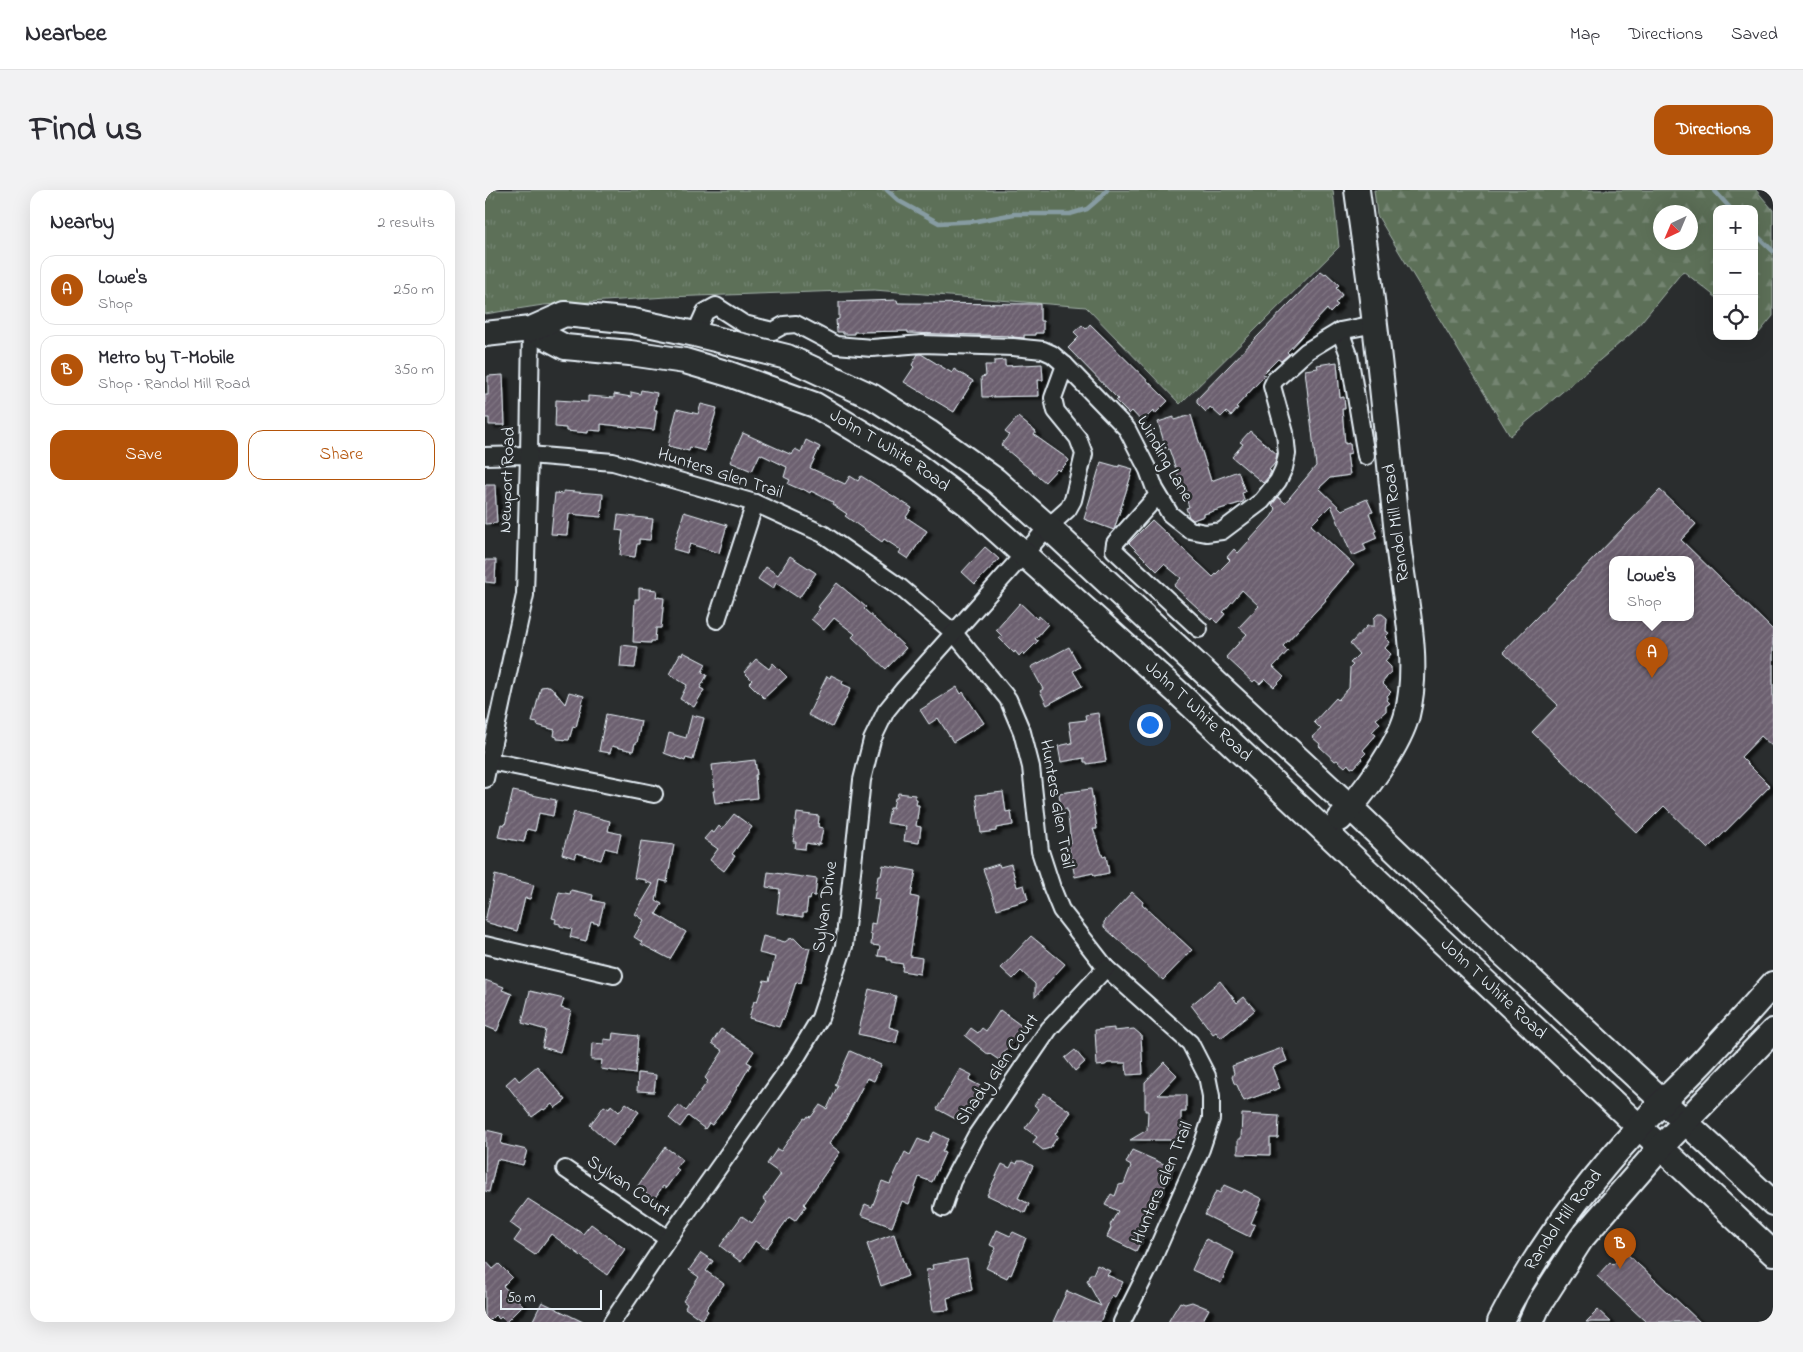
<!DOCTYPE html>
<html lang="en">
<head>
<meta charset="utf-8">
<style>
	:root { --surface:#fff; --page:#f2f2f3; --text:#2b2b33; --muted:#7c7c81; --line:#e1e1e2; --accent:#b45309 }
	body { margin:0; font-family:"Indie Flower",sans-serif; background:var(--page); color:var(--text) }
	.controls { position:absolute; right:15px; top:15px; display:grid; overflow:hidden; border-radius:10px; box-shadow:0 5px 20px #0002 }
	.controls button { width:45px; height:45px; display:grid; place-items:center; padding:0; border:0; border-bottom:1px solid var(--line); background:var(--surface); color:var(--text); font:25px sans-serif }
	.compass { position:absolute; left:1168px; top:15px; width:45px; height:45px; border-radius:50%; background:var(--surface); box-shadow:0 5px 20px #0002; rotate:224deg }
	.scale { position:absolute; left:15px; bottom:12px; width:102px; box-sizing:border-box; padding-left:5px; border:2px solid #e8f1f8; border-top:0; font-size:14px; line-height:18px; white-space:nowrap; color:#e8f1f8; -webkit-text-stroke:4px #2a2d2e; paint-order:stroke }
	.you { position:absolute; left:664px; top:534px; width:18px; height:18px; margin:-12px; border:4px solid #fff; border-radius:50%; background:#1a73e8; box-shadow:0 0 0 8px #1a73e833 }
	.badge { display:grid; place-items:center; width:32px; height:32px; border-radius:50%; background:var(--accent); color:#fff; font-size:16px; font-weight:700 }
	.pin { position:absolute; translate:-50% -41px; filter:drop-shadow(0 1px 2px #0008) }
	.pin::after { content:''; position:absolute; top:26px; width:18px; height:15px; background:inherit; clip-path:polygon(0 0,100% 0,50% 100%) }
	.popup { position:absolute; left:1124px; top:366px; width:85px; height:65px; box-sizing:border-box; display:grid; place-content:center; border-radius:10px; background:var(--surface); filter:drop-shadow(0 1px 4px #0005); font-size:16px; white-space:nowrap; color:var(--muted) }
	.popup b { font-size:19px; color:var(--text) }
	.popup::after { content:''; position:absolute; left:50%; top:100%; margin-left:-10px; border:10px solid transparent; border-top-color:var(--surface) }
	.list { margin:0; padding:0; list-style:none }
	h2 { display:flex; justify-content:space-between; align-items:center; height:65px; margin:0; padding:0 20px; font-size:21px }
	h2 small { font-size:16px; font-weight:400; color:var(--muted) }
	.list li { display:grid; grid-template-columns:32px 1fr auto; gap:15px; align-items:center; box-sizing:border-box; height:70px; margin:0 10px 10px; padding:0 10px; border:1px solid var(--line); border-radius:15px }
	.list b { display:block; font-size:19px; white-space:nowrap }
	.list p { margin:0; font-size:16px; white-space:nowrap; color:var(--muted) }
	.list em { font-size:16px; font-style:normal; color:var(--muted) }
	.actions { display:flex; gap:10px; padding:15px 20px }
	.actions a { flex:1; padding:11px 0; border:1px solid var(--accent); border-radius:15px; text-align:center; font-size:18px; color:var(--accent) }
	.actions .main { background:var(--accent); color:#fff }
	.icon { flex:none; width:28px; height:28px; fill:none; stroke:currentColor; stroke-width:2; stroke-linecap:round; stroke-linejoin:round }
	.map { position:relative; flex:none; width:1288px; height:1132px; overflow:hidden; border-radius:15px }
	header { display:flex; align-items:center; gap:30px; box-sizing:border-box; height:70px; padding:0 25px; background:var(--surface); border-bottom:1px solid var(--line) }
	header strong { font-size:24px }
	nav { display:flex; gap:28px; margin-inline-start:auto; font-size:18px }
	.intro { display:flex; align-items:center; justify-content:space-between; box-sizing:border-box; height:120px; padding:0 30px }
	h1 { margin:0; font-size:35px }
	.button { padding:12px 22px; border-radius:15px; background:var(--accent); color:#fff; font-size:18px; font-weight:700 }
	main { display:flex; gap:30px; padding:0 30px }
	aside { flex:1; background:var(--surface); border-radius:15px; box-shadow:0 5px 20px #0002 }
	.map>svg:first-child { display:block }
</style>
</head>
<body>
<header>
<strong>Nearbee</strong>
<nav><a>Map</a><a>Directions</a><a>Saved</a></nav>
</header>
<div class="intro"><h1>Find us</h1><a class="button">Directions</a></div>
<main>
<aside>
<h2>Nearby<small>2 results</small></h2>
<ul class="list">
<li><span class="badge">A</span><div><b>Lowe's</b><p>Shop</p></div><em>250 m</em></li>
<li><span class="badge">B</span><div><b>Metro by T-Mobile</b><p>Shop · Randol Mill Road</p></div><em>350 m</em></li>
</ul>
<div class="actions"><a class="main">Save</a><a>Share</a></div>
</aside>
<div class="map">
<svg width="1288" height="1132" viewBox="0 0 1288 1132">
	<defs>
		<pattern id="grass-tufts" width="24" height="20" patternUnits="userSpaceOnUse" patternTransform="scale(1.25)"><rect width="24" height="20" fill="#5d7059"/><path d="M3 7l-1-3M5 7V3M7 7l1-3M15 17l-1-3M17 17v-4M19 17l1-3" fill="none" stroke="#748572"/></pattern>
		<pattern id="forest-firs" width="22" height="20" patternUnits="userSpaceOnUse" patternTransform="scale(1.25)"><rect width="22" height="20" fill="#5d7059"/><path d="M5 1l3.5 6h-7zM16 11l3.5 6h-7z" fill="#748572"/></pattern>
		<pattern id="building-hatch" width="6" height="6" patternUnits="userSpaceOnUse" patternTransform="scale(1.25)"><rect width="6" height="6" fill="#6c606f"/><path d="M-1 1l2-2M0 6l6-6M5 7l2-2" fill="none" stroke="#817784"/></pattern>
		<filter id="shadow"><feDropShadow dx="5.5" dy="3" stdDeviation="1" flood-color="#0009"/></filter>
	</defs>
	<rect width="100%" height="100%" fill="#2a2d2e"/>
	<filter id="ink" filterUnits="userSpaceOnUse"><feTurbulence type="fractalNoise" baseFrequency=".02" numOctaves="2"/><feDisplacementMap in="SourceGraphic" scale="10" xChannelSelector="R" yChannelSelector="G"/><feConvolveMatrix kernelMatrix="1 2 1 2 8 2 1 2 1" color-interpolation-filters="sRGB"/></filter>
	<g filter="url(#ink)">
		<polygon fill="url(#grass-tufts)" stroke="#a2b0a8" points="0,0 848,0 854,57 695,214 601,117 389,100 182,107 58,115 0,124"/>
		<path fill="url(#forest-firs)" stroke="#a2b0a8" fill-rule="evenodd" d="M889,0H1271L1288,20V126L1274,143L1269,139V19H1232V108L1198,81L1148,142L1025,246L892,25ZM1176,22H1206V52H1176Z"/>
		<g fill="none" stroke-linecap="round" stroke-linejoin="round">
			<g stroke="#879ca2" stroke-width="4.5">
				<polyline points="402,0 414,11 454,33 492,31 529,24 585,24 602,19 616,7 622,0"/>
				<polyline points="1229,0 1246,19"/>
				<polyline points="1269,43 1288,61"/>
			</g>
		</g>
		<g fill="url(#building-hatch)" stroke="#e8f1f8" fill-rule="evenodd" filter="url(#shadow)">
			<polygon points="836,81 840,84 841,83 854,95 851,98 857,105 850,113 853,115 845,123 842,119 802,162 804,164 796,171 793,169 778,184 780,185 751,217 753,218 746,226 741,222 736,227 725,217 721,222 712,213 712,209"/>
			<polygon points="412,110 413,113 555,114 555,131 558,131 558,143 550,143 550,145 539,145 539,148 528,147 528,146 423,143 423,141 369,142 369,144 358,144 358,142 352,142 351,130 354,129 354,112"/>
			<polygon points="605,134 683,211 670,224 669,220 657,232 647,221 644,224 631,211 633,209 583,158 594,147 589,142 597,135 601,139"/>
			<polygon points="433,164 436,164 467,183 469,179 488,191 469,222 419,192 429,177 427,175"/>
			<polygon points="520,170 520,176 557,174 558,190 553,190 554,206 497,207 496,187 501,186 500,175 509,175 509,171"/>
			<polygon points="852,172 855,208 859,207 860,219 857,219 860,254 865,253 866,263 862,264 865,285 845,288 834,298 857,320 882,309 888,322 884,323 891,341 889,342 892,348 878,354 881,360 867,366 846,315 826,335 869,375 840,409 841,410 798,456 803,461 788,477 799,487 789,497 780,489 775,494 770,490 768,492 741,467 762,444 754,437 774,416 757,400 738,422 740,424 732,433 727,428 726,430 689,396 696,388 679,374 672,381 644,353 667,330 728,387 745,370 742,367 749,359 753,363 786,327 791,319 787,315 793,307 800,313 831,276 820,180 833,178 832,175"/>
			<polygon points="18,185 20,235 4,235 4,228 0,228 0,205 3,205 3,186"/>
			<polygon points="156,200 172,203 169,220 172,220 169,240 116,234 116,241 103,240 103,243 81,241 81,238 70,237 71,210 103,212 103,206 129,208 129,204 146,207 146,202 155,204"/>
			<polygon points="216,214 232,218 220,261 205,257 204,261 183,256 192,219 213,224"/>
			<polygon points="706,225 726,291 753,281 760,302 757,303 759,310 758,312 719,324 719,326 708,330 704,327 701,318 704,317 684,259 681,259 673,232 689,227 689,230"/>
			<polygon points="533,227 551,242 549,245 583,269 584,271 574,281 572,279 560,292 516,255 524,245 520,242"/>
			<polygon points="765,241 792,264 790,273 784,280 786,281 784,286 778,293 747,267 758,254 755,252"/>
			<polygon points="258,243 307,265 310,259 316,262 321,250 335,257 325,278 360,294 365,286 373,291 376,286 427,318 421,327 442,341 423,369 414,363 416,360 399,349 397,352 360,326 362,324 347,314 348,312 326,301 325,303 318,299 317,300 303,294 305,290 299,287 302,277 275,264 267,281 245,272"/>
			<polygon points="616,272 634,277 634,275 648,279 629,340 599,329"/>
			<polygon points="0,295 10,295 12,333 0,334"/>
			<path d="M1175,300L1211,334L1196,350L1288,440V557L1276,546L1256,567L1285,596L1223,659L1179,616L1152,643L1047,542L1073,515L1018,462ZM1128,369H1206V427H1128Z"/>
			<polygon points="78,301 118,304 116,327 84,324 82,345 66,344 70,303 78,304"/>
			<polygon points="199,322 242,335 234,363 205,354 202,363 188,359"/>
			<polygon points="133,325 168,329 165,350 154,349 154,354 152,354 150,367 135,365 138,341 131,340"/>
			<polygon points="500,357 514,369 490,394 477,382"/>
			<polygon points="305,366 331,383 314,408 291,393 288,399 273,389 281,377 293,385"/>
			<polygon points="0,370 11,370 10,393 0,392"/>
			<polygon points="352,393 381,417 379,419 421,458 401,479 367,447 370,444 349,428 339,440 326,429 335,418 333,417"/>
			<polygon points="154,398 172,400 171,407 179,408 176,438 171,438 170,451 166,451 166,453 148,452 150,409 154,409"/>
			<polygon points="535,413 552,429 554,426 563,434 550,449 553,451 539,465 538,462 534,466 530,461 529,463 514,448 517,446 511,440"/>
			<polygon points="893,424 897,424 902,428 901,441 904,443 900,447 905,452 900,458 906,464 900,471 906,477 906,482 897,493 906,502 902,506 903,508 902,510 905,513 901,516 901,521 891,529 895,533 887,542 891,545 878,560 881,563 876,568 877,569 869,578 868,577 866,578 863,574 860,577 852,570 850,571 834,556 835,554 827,547 836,539 829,532 851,508 853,510 864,498 865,478 868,475 865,473 874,464 865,454 882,436 889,436 889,428"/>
			<polygon points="137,455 153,457 150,478 135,477"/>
			<polygon points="584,457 595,477 588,481 597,496 562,515 555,501 558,499 546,477"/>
			<polygon points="198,462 221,474 217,482 222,485 215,498 219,500 209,517 195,509 202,495 184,484 195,464 197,465"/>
			<polygon points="271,469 284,479 288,473 302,487 279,508 264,493 267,490 259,482"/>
			<polygon points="346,485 358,491 357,494 366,498 347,537 323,525 342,486 345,488"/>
			<polygon points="63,496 66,497 80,514 84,502 99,506 91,537 88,536 84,550 72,549 72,547 69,546 70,540 52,535 53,533 47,532 56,497"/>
			<polygon points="472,497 476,504 478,502 499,533 468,552 453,528 444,534 435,520"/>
			<polygon points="613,523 621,571 602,574 602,572 599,572 599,568 576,572 573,556 587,553 584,532 601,530 600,525"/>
			<polygon points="121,524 156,531 152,553 150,553 148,561 127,556 125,563 114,561"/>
			<polygon points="207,525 219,528 208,570 201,568 200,571 179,563 184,543 201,548"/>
			<polygon points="270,570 272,585 270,585 272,608 230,613 228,601 230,601 227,575"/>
			<polygon points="606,599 612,639 608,639 618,667 621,666 624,683 609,686 608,683 590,687 583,653 586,652 582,619 576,620 574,603"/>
			<polygon points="28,601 71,610 68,626 54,623 50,641 42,639 39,652 13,647 16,634 20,635"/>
			<polygon points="518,602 521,622 526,621 528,635 511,638 511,641 496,643 491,605"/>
			<polygon points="413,603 430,605 430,609 432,609 431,615 434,615 431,636 436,637 434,653 419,651 421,636 402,633 405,618 408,618 410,608 412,608"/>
			<polygon points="89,622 125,631 123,641 136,644 132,661 120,658 116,670 92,663 90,668 77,664"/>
			<polygon points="312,623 334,626 333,637 338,638 335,654 333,653 333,655 321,653 320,659 310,658 311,652 308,652"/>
			<polygon points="249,624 267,637 247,664 250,666 239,681 225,670 233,659 219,649 226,641 229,643 234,636 237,639"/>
			<polygon points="156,651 189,655 182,692 175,690 171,711 177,714 171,724 201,742 185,769 156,754 157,752 149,747 159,730 150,724 168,694 161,692 161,690 149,688"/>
			<polygon points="514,674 515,677 526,674 532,697 539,695 543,710 512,719 498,679"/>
			<polygon points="398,675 431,681 426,706 434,708 425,766 437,768 435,784 417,781 418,774 406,772 406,770 402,770 402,767 393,766 395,756 386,755 387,744 385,744 386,733 390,734 394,710 389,709 393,686 396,686"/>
			<polygon points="283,682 332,689 330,706 326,705 325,710 323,709 321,723 318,723 318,727 292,723 295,699 281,697"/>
			<polygon points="10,685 49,695 45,709 40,708 32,741 0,732"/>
			<polygon points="86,700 108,705 107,710 119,713 114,734 106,732 101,751 85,747 87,739 75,736 75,734 70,733 71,729 67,728 74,702 85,704"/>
			<polygon points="647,702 658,712 657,714 707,760 678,790 619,737 619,732"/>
			<polygon points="278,746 300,752 304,749 309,748 318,757 325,758 316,793 311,792 299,829 297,829 294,837 264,828 269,811 272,812 279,790 284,791 290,767 274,763"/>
			<polygon points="546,746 580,774 550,807 550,794 536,781 528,789 516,778"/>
			<polygon points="0,790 19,797 17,800 27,804 12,841 0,836"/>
			<polygon points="735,791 752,813 759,807 770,820 736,848 731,842 728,844 706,815"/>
			<polygon points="384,799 411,806 404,837 414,840 411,853 373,844"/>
			<polygon points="45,801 79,809 76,818 86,821 75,862 57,857 61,840 37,833"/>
			<polygon points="515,820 538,837 514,870 505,864 504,865 480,846 486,838 493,843 497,838 501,841"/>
			<polygon points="629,838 629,841 649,839 656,845 658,884 642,885 641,873 623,873 620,875 612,876 610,840"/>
			<polygon points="236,839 269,861 262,872 266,874 243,914 227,935 224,933 220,939 203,926 195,937 184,928 194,915 201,921 223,891 220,888 238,861 227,853"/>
			<polygon points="128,843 153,846 150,884 116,879 117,870 106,870 107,853 119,854 119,849 127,850"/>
			<polygon points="797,858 802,871 787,877 795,898 759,911 752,895 749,893 747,887 749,883 747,876"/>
			<polygon points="590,860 600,872 590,881 580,868"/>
			<polygon points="365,861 396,875 389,891 382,888 358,934 344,954 355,962 319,1014 321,1016 310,1031 304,1027 281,1059 270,1051 256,1072 235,1056 257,1026 267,1033 282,1012 278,1009 296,984 282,974 292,959 296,961 319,928 321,929 323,926 326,927 335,915 342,919 353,895 350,895"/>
			<polygon points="679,872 692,885 673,905 701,905 701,922 696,922 696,950 645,950 662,940 663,921 660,921 660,892"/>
			<polygon points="52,876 81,910 70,918 67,914 59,920 58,919 47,927 21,894 30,886 34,891"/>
			<polygon points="475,879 487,885 484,890 497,897 476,932 452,919"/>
			<polygon points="153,883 171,885 169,902 152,901"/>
			<polygon points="559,903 586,922 570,944 573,946 565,958 558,960 548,952 552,947 540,938 554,919 549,915"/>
			<polygon points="141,913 154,922 128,956 105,935 119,916 124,919 126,915 134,922"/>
			<polygon points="757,924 794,926 793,948 785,948 785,965 753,964 753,949 756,949"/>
			<polygon points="1,940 18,944 16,954 42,960 38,975 12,969 4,1002 0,1001"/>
			<polygon points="449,942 463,949 457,962 460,963 447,992 434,987 424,1014 417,1011 407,1037 376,1025 380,1014 387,1017 397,991 405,994 420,962 425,965 433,949 443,953"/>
			<polygon points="180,957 197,969 191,978 194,980 181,998 178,996 169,1009 152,997"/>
			<polygon points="647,960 688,978 672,1014 668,1012 652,1044 658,1047 651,1061 622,1047 626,1038 625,1035 633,1021 620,1015 626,1004 630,1006 634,995 639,994 646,976 641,973"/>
			<polygon points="533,971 538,971 548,976 533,1008 544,1014 540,1023 502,1005 517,974 525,978 528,972 532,974"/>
			<polygon points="739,995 757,1003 759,1000 777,1009 766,1033 770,1035 765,1047 720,1025 731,1001 735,1003"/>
			<polygon points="43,1009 98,1044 106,1034 140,1059 122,1085 66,1044 50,1065 29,1051 36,1041 25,1033"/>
			<polygon points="512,1040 525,1046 528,1042 541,1048 526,1085 524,1084 522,1088 501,1078 511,1058 505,1055"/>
			<polygon points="409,1044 423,1086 396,1096 382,1054"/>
			<polygon points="721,1049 749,1063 736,1093 707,1080"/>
			<polygon points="1140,1062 1215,1132 1161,1132 1112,1086 1125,1072 1128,1075"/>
			<polygon points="216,1063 228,1071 221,1081 239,1094 221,1119 223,1121 217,1130 200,1118 202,1114 198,1111 214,1087 204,1080"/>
			<polygon points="482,1069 487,1100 462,1108 464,1120 448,1121 441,1080 448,1079 447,1075"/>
			<polygon points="0,1070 8,1079 14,1074 27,1087 18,1096 38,1115 21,1132 16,1127 14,1129 10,1125 3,1132 0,1132"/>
			<polygon points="612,1075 625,1081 622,1085 638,1092 630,1107 627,1105 615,1132 568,1132 582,1101 616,1116 602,1091 605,1084 608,1084"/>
			<polygon points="57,1112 98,1132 47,1132"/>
			<polygon points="695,1112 700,1114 707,1112 724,1119 717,1132 683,1132"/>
			<polygon points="1113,1120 1126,1132 1101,1132"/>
		</g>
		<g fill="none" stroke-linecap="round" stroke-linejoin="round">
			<g stroke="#e8f1f8" stroke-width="20">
				<g id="street">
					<polyline points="855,141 864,165 881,266"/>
					<polyline points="210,144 220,122 231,116 259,134 288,141 299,135 311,134 351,155 387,158 437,154 528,157 558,160 567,164 580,175 642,239 663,280 670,299 685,324 705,340 721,343 737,341 777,311 793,291 799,278 802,264 800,243 787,196 790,190 822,161 855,141 890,134"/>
					<polyline points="0,266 44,265 128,272 270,313 338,344 416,398 469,443 523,509 537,542 546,577 555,661 567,698 576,720 621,778 705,853 722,886 726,906 726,929 716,959 663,1080 637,1132"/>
					<polyline points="673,305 630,353 629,360 714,439"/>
					<polyline points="232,430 270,313"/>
					<polyline points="5,571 169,604"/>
					<polyline points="0,589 40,405 44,265 46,139"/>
					<polyline points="0,755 129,785"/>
					<polyline points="80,979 183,1049"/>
					<polyline points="458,1018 467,991 491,946 564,839 621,778"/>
					<polyline points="127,1132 183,1049 311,868 335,828 359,756 377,590 387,550 401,521 418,500 563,337 583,319 588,310 599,264 593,248 571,221 568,208 580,175"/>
				</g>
			</g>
			<g stroke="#e8f1f8" stroke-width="28">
				<g id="secondary">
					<path id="s1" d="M46,139L80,157L145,163L200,171L244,184L330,215L432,276L484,315L690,500L1288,1063"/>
					<polyline points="0,144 46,139 80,124 148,131 210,144 302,167 388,207 443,242 510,290 563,337 866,618 1013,759 1288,1013"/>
					<path d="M855,629C878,604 913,558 922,525C936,468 919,409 913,353C905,280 899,207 890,135C885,90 878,45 872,0"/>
					<path id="s2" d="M1015,1132C1051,1061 1099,997 1153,938C1175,913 1200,891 1222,867C1244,843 1266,819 1288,794"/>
					<polyline points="1046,1132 1053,1116 1096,1049 1176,957 1288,841"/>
				</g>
			</g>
			<use href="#street" stroke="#2a2d2e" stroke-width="16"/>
			<use href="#secondary" stroke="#2a2d2e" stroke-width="24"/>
		</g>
	</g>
	<g text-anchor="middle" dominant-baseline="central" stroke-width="5" stroke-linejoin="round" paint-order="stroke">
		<g font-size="18" fill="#e8f1f8" stroke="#2a2d2e">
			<text stroke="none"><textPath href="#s1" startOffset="384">John T White Road</textPath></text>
			<text transform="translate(679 269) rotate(60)">Winding Lane</text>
			<text transform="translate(235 284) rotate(18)">Hunters Glen Trail</text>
			<text transform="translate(23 290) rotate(-88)">Newport Road</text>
			<text transform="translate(912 333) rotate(-97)">Randol Mill Road</text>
			<text stroke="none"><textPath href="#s1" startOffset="789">John T White Road</textPath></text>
			<text transform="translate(571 614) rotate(80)">Hunters Glen Trail</text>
			<text transform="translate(341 717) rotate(-82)">Sylvan Drive</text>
			<text stroke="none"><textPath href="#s1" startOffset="1194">John T White Road</textPath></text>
			<text transform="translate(513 880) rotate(-55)">Shady Glen Court</text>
			<text transform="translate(678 993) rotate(-67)">Hunters Glen Trail</text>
			<text transform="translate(143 997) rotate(34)">Sylvan Court</text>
			<text stroke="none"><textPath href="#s2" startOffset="120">Randol Mill Road</textPath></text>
		</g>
	</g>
</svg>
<div class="controls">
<button>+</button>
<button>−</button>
<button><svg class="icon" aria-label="locate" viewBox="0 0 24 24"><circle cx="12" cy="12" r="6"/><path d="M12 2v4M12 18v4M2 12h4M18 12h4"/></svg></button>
</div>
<svg class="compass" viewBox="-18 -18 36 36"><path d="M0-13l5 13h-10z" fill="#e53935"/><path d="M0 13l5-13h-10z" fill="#7c7c81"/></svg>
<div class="scale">50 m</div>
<div class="you"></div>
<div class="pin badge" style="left:1167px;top:488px">A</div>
<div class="popup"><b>Lowe's</b>Shop</div>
<div class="pin badge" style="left:1135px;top:1079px">B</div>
</div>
</main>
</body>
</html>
